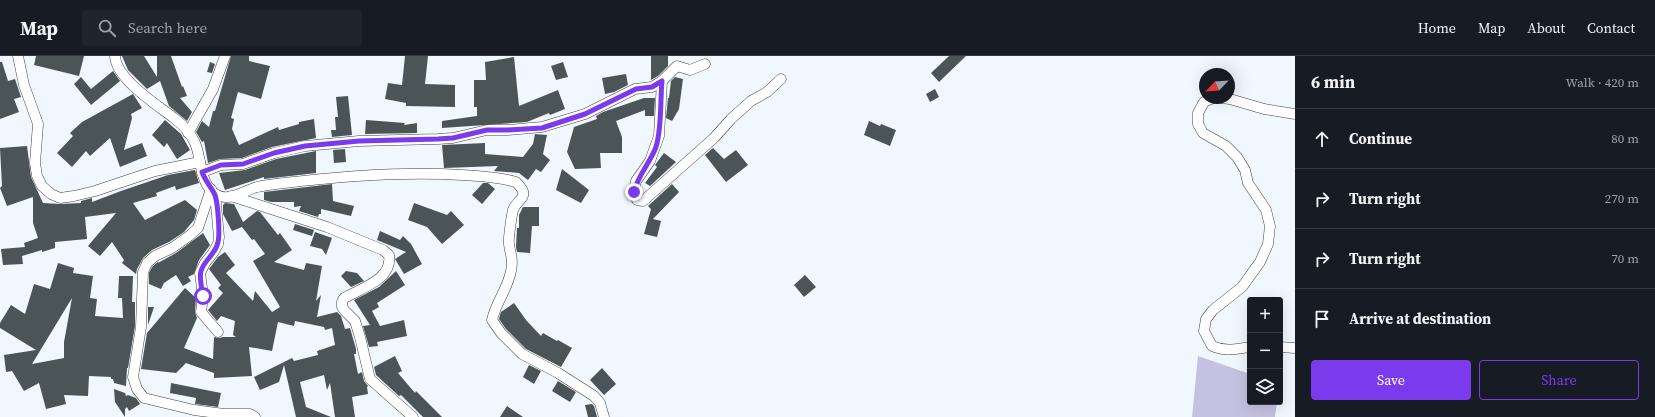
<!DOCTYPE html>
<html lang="en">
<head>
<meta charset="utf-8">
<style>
	:root { --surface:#171b24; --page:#20242c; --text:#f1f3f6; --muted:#9ea1a6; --line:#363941; --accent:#7c3aed }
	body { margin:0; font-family:"Source Serif 4",serif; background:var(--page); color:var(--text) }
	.controls { position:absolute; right:12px; bottom:12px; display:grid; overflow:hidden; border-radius:4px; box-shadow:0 4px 16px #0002 }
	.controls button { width:36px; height:36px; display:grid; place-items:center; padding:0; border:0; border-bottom:1px solid var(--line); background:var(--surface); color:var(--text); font:20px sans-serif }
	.compass { position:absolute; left:1199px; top:12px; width:36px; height:36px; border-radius:50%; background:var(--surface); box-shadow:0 4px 16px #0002; rotate:245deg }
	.stop { position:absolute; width:12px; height:12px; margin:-9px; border:3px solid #7c3aed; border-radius:50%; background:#fff }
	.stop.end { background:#7c3aed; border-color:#fff; box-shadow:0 1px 4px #0008 }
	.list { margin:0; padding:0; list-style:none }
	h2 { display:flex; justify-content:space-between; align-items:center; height:52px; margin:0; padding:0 16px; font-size:17px }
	h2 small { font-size:13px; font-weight:400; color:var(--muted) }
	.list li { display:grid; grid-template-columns:26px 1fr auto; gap:12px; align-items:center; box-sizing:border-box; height:60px; padding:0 16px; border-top:1px solid var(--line) }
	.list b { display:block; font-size:15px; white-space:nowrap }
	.list em { font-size:13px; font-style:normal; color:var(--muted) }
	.actions { display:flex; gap:8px; padding:12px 16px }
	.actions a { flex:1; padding:9px 0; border:1px solid var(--accent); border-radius:4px; text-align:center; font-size:14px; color:var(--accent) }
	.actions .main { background:var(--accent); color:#fff }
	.icon { flex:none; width:22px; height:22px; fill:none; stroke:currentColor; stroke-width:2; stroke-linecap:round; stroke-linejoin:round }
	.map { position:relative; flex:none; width:1295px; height:361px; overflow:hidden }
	header { display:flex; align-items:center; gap:24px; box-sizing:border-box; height:56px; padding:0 20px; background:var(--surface); border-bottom:1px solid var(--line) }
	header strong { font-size:19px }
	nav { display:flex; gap:22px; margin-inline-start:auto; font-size:14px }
	.search { width:280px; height:36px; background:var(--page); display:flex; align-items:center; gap:10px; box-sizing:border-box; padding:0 14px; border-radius:4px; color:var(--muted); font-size:15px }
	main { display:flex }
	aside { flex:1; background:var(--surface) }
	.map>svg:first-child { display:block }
</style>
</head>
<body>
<header>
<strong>Map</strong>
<div class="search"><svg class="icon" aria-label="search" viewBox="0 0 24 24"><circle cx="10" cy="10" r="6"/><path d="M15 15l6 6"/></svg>Search here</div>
<nav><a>Home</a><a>Map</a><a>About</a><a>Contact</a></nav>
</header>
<main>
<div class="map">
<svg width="1295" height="361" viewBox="0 0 1295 361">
	<rect width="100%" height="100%" fill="#f0f7fe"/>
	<polygon fill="#c4c2e0" points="1198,300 1250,318 1250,346 1277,346 1275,361 1192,361"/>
	<g fill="#4b5557" fill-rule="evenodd">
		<polygon points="36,0 84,0 79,20 34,9"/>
		<polygon points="122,0 144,0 157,21 157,0 171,0 182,31 183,30 187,40 180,42 192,56 187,65 169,50 160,25 147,33 128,14"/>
		<polygon points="231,0 249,0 249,5 270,10 261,43 238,36 231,62 234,63 232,73 239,89 278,71 279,74 299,68 299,66 314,63 316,82 272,91 242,102 220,103 208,107 204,85 202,86 196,76 202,65 209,71 213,55 215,55"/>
		<polygon points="405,0 428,0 425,28 455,29 455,51 406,50 406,47 385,43 388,27 402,29"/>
		<polygon points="651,0 668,0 668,10 658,20 651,24"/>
		<polygon points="949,0 966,0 939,26 931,17"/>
		<polygon points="514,1 519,50 558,34 565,53 550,59 549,57 527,66 442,72 442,65 477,60 477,51 474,51 474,24 486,24 485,6"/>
		<polygon points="0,6 2,6 8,25 15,23 21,41 14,43 19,56 0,63"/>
		<polygon points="210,6 215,8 212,17 207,16"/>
		<polygon points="563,6 568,21 556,24 551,10"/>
		<polygon points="113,15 120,25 91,49 74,28 81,21 91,33"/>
		<polygon points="626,18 628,29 614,36 605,38 602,22"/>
		<polygon points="675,21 683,23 679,53 672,65 666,62 668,42 669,42 671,25"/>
		<polygon points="935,33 939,41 930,46 926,38"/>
		<polygon points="133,38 142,52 131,58 132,62 124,94 142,87 147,100 120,111 110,82 90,100 86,95 72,111 57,97 73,80 70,77 82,66"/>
		<polygon points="348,40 352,79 332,81 331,74 336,74 335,61 338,61 336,41"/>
		<polygon points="644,42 655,42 654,60 645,60 645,54 616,65 622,81 622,97 600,97 601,112 575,113 567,96 574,71 597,63 596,60 603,56"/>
		<polygon points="165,64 181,78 190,94 177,103 167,87 164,91 152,79"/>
		<polygon points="366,64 405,67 404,69 417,67 417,77 365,78"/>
		<polygon points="869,65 880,70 881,68 896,74 890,90 864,79"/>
		<polygon points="535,78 547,79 543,98 550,104 541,116 536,113 528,124 519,117 494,115 498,110 444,112 442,89 485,87 485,98 523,101 533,88"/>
		<polygon points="27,90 31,121 43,147 60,148 81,147 81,145 92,142 92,146 121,135 168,119 195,114 199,127 176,134 175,130 156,137 157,140 133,147 145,164 185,144 197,154 194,164 184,176 169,186 152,194 143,202 137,213 136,218 122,207 124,204 112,186 100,200 88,190 116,157 85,161 87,183 55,186 55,192 42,196 42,194 22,200 23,208 3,209 1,193 25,191 24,187 38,182 33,167 33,141 7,150 0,132 2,130 0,92"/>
		<polygon points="713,92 724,103 736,94 748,109 726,126 705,99"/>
		<polygon points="345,93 346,106 334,107 333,94"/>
		<polygon points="316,95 316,117 264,123 264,121 225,134 219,117 245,114 276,103"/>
		<polygon points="664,97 676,106 650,130 645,127 657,111 655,109"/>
		<polygon points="562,113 589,134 581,147 556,134"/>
		<polygon points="483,127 488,127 495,133 482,148 472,139"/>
		<polygon points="332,128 333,145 354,150 351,160 321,153 321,158 319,158 318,161 299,155 301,150 294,151 294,146 271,146 264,144 264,136"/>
		<polygon points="672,128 679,136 653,163 661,165 657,181 644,178 651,153 648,150"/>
		<polygon points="225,147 234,148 243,166 257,155 260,156 278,179 280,177 292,194 274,206 304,214 306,207 322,210 316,245 321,239 317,261 337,256 341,260 345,273 350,272 356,293 356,298 354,298 358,318 362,316 364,325 368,330 367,331 368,338 352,341 355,361 335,361 330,327 327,334 324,319 300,326 306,351 331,361 296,361 284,309 279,326 260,334 254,321 292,302 294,305 318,299 317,295 335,289 332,272 325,274 324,271 295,265 294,270 278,266 272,295 249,291 252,320 214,322 214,317 186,307 176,317 141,313 147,277 185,232 196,242 195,256 197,262 184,292 213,303 214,281 219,282 223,281 236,281 233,279 235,265 221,260 217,265 208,254 223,237 218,232 221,229 209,213 218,201 225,196 235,209 226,217 253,245 255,235 272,256 280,251 253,205 265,198 254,183 252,184 242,171 232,175 223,158 223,149"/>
		<polygon points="414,147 447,159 451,155 464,169 442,188 427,171 408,164"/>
		<polygon points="523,151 539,151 539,170 532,170 530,197 517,196 516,191 517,172 519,172 519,159"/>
		<polygon points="295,168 314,174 312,180 293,174"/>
		<polygon points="380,175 400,184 403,180 411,188 422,208 404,218 395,203 406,196 377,184"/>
		<polygon points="315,176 332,182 326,199 322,193 310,190"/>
		<polygon points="203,177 210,189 199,204 194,218 188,221 191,225 183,230 176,219 164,227 161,233 149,228 149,217 152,211 159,205 158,207 176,197"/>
		<path d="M58,207L74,212L73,217L93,220L90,242L97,243L95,260L123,262L122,242H118L119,220H133L132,246H135V270L128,312H127L126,330L114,327L113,323H111V321L89,320L88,340L64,339L66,348L46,353L39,327L24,335L12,315L6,316L4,299L36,294L0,272V267L11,249L25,258L34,228L50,233ZM72,242L64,286V302L32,308Z"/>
		<polygon points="346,215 357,217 364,225 351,231 341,220"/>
		<polygon points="396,215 405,229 377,247 379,251 372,255 380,270 404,264 407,280 377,286 378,290 369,291 363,270 370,269 354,244 379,231"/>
		<polygon points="805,219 816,231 804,241 794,229"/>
		<polygon points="514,247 526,264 541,280 543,277 557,285 558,284 572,292 561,311 526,293 506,273 499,263 500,259 501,256"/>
		<polygon points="148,251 154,251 148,269"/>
		<polygon points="395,300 402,315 398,317 415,337 416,335 442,361 423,361 401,339 399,340 376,319 374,311"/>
		<polygon points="529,309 541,315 534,328 523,321"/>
		<polygon points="602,312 616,328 604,339 590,324"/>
		<polygon points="558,325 576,336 570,346 552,335"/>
		<polygon points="171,327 221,337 218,351 195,348 196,342 170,337"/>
		<polygon points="114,333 125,337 126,340 128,339 136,342 140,348 129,355 127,351 125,353 125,361 115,346"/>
		<polygon points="592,348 594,350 597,361 588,361 585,349"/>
		<polygon points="507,350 523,361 500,361"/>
	</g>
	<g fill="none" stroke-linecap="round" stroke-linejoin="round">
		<g stroke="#414141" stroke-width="11">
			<g id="minor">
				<polyline points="18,0 24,29 38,68 35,107 37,120 42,130 51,138 60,142 74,140 95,135 155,115 200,106"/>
				<path d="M115,0C116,23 157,49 174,62C182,68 191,78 195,87C202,103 199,129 217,139C230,146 245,134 257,131C266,129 275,128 284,127C343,120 403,115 462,119C480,120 499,121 516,126C532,142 518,141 513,154C512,158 508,183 509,188C510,199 514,201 511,215C508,232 496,246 492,264L501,277L522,298L558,317L594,340L600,347L604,361"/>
				<polyline points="662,25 659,80 650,105 636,125 634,135 637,144 643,145 714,82 731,63 751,45 767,36 781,23"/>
				<path d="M1213,42L1204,46L1198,57V68L1203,77L1226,90L1237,101L1245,114L1248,127L1266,154L1270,170L1268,188L1260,206L1242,231L1213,254L1206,263L1204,275L1212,290C1226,296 1236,293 1250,291"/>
				<polyline points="1221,42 1230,43 1264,53 1295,58"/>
				<polyline points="188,77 213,33 225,0"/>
				<polyline points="202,116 221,109 243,108 274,97 305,90 359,85 438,83 453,82 487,74 507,74 542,71 585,58 635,33 652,31 662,25 677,10 690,14 705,8"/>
				<polyline points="211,133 198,172 189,180 172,192 155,200 147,207 143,216 141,271 133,321 137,333 144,342 194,354 224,358 250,358 255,361"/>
				<polyline points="215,138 219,181 218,188 213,197 205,207 200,217 203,240 201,256 218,276"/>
				<path d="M231,140L327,171L383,194L389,199C393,223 362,232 344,242L342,246V251L345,255L355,265L360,281L370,323L413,361"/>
				<polyline points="1280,291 1295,292"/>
			</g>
		</g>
		<use href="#minor" stroke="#fff" stroke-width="10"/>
	</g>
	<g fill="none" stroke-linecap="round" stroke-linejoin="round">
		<path stroke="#7c3aed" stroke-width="5" d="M203,240C202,233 199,222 201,215C204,204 216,198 218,186C220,178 218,143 214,137C210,130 205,124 202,116L221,109L243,108L274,97L305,90L359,85L438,83L453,82L487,74H507L542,72L585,58L636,33L652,31L662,25C660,47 662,71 656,91C650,107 638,119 634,136"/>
	</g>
</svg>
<div class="controls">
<button>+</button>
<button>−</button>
<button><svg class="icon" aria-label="layers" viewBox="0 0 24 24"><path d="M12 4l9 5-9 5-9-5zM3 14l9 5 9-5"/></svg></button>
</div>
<svg class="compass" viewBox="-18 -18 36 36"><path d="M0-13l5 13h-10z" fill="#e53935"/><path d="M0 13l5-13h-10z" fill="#9ea1a6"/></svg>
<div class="stop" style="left:203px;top:240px"></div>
<div class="stop end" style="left:634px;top:136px"></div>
</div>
<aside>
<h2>6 min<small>Walk · 420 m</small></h2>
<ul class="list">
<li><svg class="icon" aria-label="ahead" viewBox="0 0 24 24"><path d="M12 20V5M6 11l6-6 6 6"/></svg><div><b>Continue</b></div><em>80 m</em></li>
<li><svg class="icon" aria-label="right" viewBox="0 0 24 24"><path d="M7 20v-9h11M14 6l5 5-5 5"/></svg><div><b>Turn right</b></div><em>270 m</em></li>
<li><svg class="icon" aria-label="right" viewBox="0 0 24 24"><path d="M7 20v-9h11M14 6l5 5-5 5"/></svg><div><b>Turn right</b></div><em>70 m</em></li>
<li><svg class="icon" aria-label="arrive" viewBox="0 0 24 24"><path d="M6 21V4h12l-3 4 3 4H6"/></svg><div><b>Arrive at destination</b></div></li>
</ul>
<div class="actions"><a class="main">Save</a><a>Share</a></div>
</aside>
</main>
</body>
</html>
